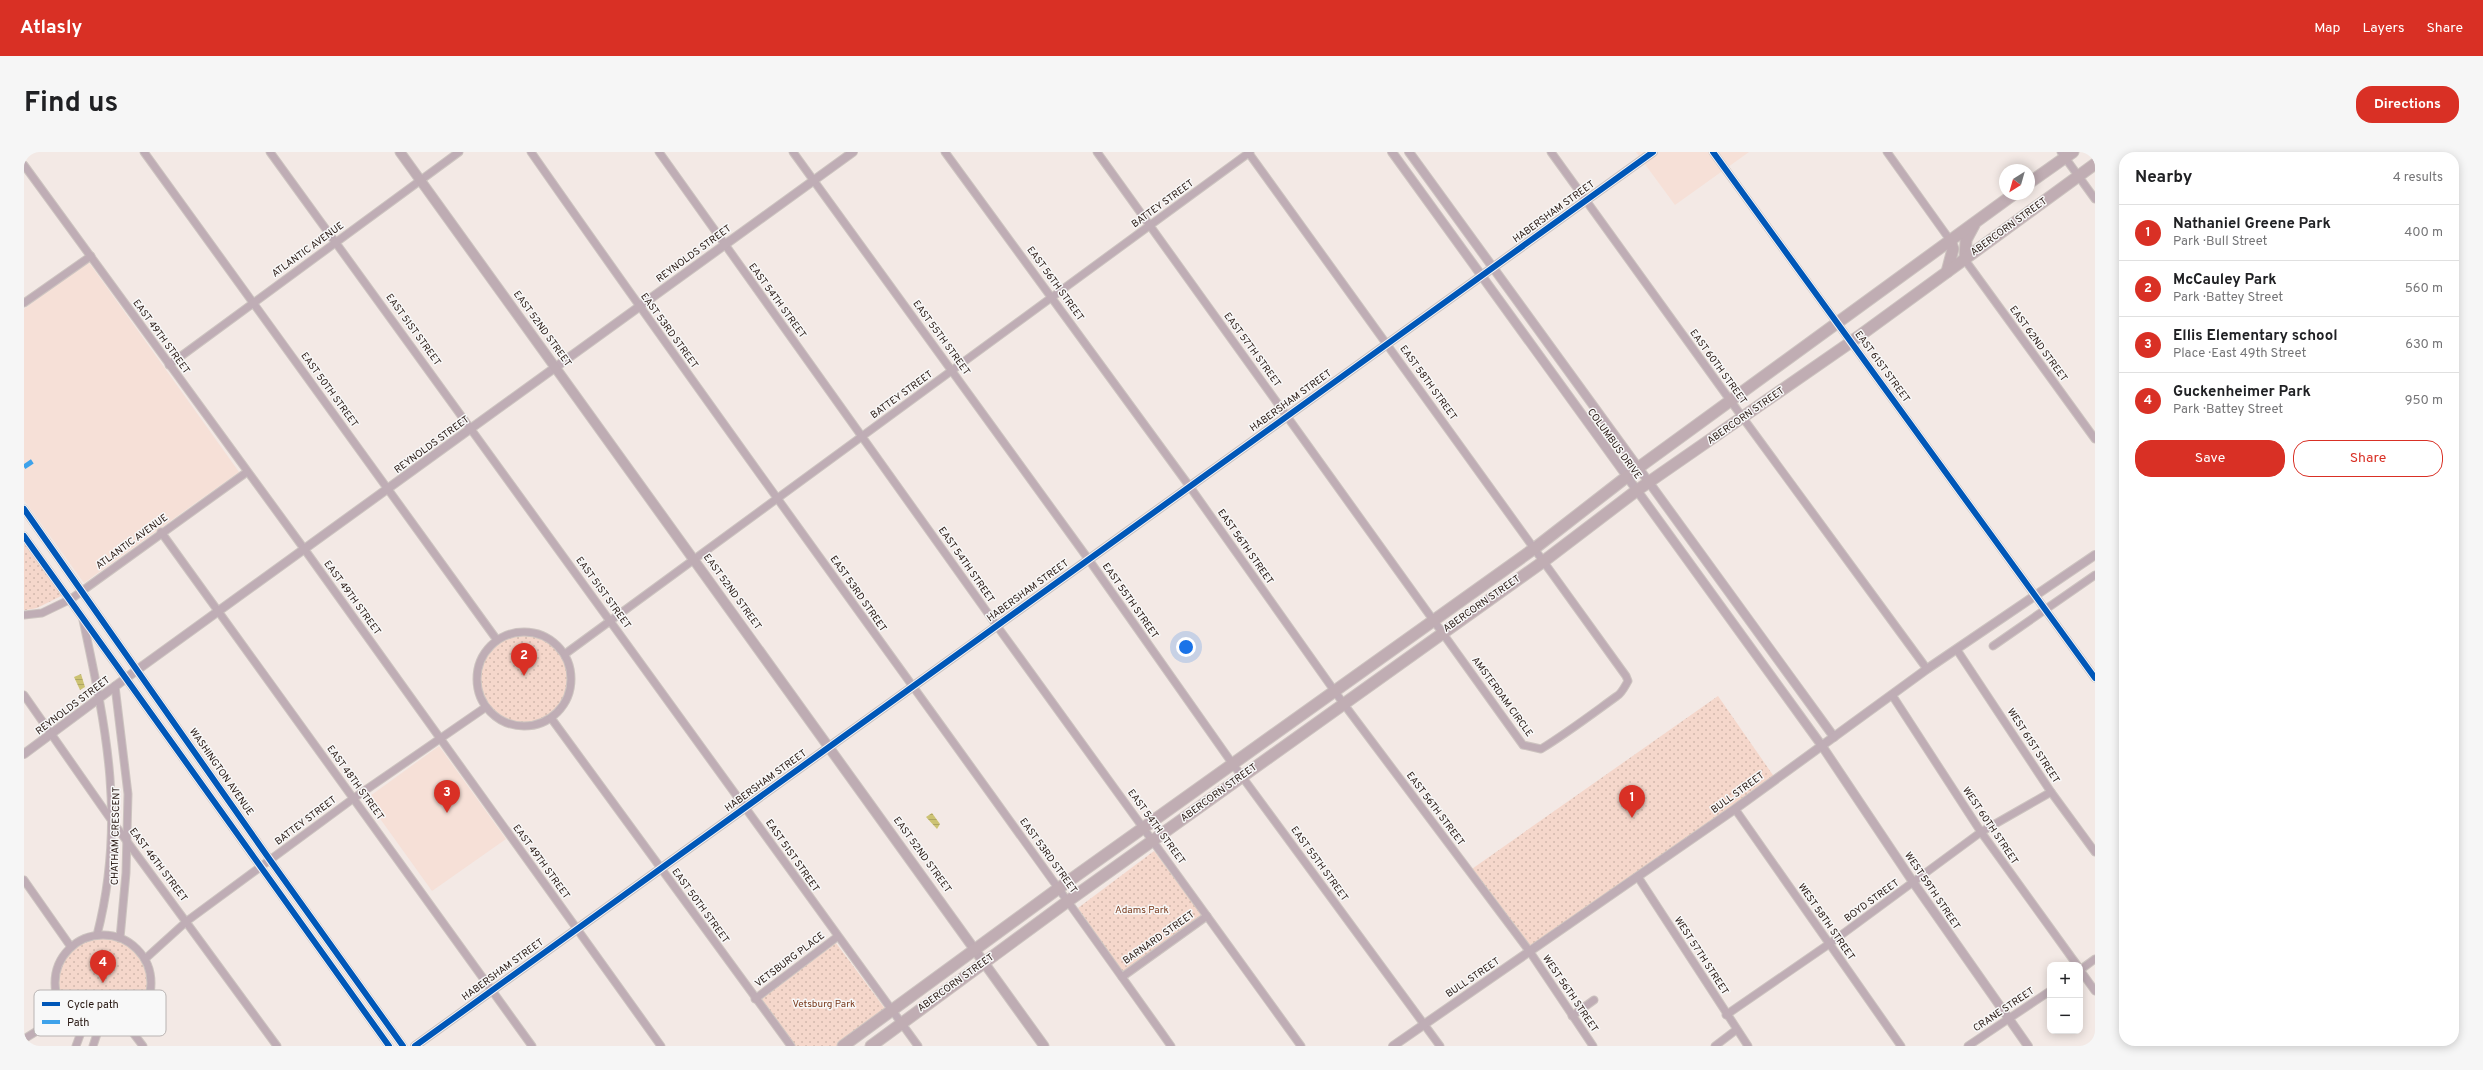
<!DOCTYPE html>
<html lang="en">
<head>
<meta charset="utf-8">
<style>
	:root { --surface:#fff; --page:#f6f6f6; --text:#202124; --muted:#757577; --line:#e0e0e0; --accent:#d93025 }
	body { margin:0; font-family:Overpass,sans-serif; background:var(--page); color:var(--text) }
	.controls { position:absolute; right:12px; bottom:12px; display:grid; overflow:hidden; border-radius:8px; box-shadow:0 2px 10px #0003 }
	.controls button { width:36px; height:36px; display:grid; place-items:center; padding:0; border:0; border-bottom:1px solid var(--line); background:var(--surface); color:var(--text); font:20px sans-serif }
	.compass { position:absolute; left:1975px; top:12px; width:36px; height:36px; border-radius:50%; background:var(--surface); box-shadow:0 2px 10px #0003; rotate:217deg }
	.you { position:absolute; left:1162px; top:495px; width:14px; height:14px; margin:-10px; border:3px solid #fff; border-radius:50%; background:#1a73e8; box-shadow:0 0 0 6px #1a73e833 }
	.badge { display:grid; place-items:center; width:26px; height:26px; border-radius:50%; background:var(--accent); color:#fff; font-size:13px; font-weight:700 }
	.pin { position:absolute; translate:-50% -33px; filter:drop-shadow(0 1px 2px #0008) }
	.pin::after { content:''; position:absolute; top:21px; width:14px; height:12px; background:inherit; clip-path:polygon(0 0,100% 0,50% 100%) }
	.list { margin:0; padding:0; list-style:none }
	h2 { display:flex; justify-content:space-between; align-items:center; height:52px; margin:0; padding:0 16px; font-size:17px }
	h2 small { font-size:13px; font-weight:400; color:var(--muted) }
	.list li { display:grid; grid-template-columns:26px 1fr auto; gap:12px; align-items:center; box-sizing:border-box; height:56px; padding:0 16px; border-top:1px solid var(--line) }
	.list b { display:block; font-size:15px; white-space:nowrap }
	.list p { margin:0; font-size:13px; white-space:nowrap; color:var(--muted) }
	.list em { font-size:13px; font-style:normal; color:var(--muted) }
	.actions { display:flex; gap:8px; padding:12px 16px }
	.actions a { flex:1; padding:9px 0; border:1px solid var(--accent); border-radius:16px; text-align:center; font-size:14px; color:var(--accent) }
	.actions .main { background:var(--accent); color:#fff }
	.map { position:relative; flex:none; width:2071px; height:894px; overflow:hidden; border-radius:16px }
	header { display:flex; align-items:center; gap:24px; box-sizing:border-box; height:56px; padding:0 20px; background:var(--accent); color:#fff }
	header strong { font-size:19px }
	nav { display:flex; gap:22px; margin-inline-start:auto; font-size:14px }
	.intro { display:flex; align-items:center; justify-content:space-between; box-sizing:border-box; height:96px; padding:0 24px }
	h1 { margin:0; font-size:28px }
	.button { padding:10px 18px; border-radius:16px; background:var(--accent); color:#fff; font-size:14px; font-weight:700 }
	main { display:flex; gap:24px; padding:0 24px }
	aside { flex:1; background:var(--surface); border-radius:16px; box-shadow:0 2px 10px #0003 }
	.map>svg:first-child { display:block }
</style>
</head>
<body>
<header>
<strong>Atlasly</strong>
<nav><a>Map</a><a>Layers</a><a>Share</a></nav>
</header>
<div class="intro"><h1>Find us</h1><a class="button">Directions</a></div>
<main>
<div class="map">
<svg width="2071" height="894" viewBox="0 0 2071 894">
	<defs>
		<pattern id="green-dots" width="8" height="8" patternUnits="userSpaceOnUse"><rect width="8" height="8" fill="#f5d7cb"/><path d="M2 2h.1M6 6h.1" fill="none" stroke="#d2b8ad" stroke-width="1.8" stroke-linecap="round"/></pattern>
		<pattern id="water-rules" width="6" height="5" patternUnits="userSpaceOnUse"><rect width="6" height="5" fill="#ccc272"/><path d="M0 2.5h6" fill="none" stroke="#afa662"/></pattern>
	</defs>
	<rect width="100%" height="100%" fill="#f3e9e5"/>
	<g fill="#f6e0d7">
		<polygon points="1612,0 1725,0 1651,53"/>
		<polygon points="64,109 215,320 60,431 0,348 0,157"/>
		<polygon points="415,594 482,687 408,739 342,647"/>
	</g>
	<g fill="url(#green-dots)">
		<polygon points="0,390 39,443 13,456 2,458 0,458"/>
		<circle cx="500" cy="527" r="47"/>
		<polygon points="1694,544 1751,626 1506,800 1445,719"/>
		<polygon points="1130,699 1179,764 1099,821 1054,756"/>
		<circle cx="79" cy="831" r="48"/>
		<polygon points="812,791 862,858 813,894 771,894 737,847"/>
	</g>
	<g fill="url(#water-rules)">
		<polygon points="57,522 61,535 56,538 50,525"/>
		<polygon points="908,661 916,672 913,677 902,665"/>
	</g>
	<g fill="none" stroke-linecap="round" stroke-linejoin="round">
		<g stroke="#cdc4c0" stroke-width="9">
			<g id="minor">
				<polyline points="120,0 473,488"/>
				<polyline points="246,0 894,894"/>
				<path d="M507,0C717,301 935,595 1147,894"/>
				<polyline points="635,0 973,474 1277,894"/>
				<polyline points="769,0 1065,408 1208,611 1416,894"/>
				<polyline points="921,0 1166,335 1319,551 1506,800 1569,894"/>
				<path d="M1073,0L1499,593L1517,597C1543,581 1568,562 1593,544C1598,541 1601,534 1604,529L1602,524L1224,0"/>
				<polyline points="1527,0 1719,266 1903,517"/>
				<polyline points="1689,0 2071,526"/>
				<polyline points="1863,0 1926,88"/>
				<polyline points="2037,0 2071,47"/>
				<polyline points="0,13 281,398 637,894"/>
				<polyline points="1941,108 2071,287"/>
				<polyline points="0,151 67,104"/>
				<polyline points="145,213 435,0"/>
				<polyline points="0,357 246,708 379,894"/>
				<polyline points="137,380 508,894"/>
				<polyline points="0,384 365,894"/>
				<polyline points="0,463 18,461 47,447 223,320"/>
				<path d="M59,468C83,579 102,670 73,783"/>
				<circle cx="500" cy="527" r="47"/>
				<polyline points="1969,494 2071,423"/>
				<polyline points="1933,498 2027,640 2071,700"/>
				<polyline points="541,502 1226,0"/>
				<polyline points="91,534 104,642 102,721 96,786"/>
				<polyline points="0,543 88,669 253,894"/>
				<polyline points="1868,543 1957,680 2053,813"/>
				<polyline points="527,566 767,894"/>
				<polyline points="1711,657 1877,894"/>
				<polyline points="1614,725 1724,894"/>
				<polyline points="0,728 47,795"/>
				<circle cx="79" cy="831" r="48"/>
				<polyline points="121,807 163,769 330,646 462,555"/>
				<polyline points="2056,818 2071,839"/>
				<polyline points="2056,818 2071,807"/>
				<polyline points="1098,825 1183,764"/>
				<polyline points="731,847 813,785"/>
				<polyline points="1702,863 1805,792 1957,680 2027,640"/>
				<polyline points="1548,864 1570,848"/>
				<polyline points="103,873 119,894"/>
				<polyline points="0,887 42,861"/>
				<polyline points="52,894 59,875"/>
				<polyline points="69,894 74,879"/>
				<polyline points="1691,894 1712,878"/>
				<polyline points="1944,894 2026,839"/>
			</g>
		</g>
		<g stroke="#cdc4c0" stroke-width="10">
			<g id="tertiary">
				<polyline points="1368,0 1798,594 1889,730 2004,894"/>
				<polyline points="1385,0 1810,585"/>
				<polyline points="0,602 113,518 829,0"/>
				<polyline points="391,894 1629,0"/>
				<polyline points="1369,894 1711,657 1903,517 2071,403"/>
			</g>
		</g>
		<g stroke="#cdc4c0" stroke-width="11">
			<polyline id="secondary" points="376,0 1020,894"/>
		</g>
		<g stroke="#cdc4c0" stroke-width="13">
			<g id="primary">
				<polyline points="2005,31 2049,0"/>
				<polyline points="1941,108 1942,88 1950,73"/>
				<polyline points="1923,120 1929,97 1926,88"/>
				<polyline points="819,894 1035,736 1511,396 1614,316 1990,42"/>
				<polyline points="847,894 1044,749 1520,409 1612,339 1827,190 2071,12"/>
			</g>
		</g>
		<use href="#minor" stroke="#bfadb5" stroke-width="7"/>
		<use href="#tertiary" stroke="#bfadb5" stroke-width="8"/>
		<use href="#secondary" stroke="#beacb3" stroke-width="9"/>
		<use href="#primary" stroke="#c0adb3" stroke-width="11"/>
		<polyline stroke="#3ea2ea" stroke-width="5" stroke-dasharray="10 5" stroke-linecap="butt" points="0,315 9,309"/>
		<g stroke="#f8f8f8" stroke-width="8">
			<g id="cycleway">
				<polyline points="1689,0 2071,526"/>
				<polyline points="0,357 246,708 379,894"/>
				<polyline points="0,384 365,894"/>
				<polyline points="391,894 1629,0"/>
			</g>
		</g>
		<use href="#cycleway" stroke="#0057b8" stroke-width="6"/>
	</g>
	<g text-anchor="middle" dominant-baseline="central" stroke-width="3" stroke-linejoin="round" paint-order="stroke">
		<g font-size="10" fill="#271711" stroke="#f8f8f8">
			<text transform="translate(1139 52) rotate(-36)">BATTEY STREET</text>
			<text transform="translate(1530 60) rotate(-36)">HABERSHAM STREET</text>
			<text transform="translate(1985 75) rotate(-36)">ABERCORN STREET</text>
			<text transform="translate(284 98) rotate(-36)">ATLANTIC AVENUE</text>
			<text transform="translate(670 102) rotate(-36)">REYNOLDS STREET</text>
			<text transform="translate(1031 132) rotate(54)">EAST 56TH STREET</text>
			<text transform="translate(753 149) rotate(54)">EAST 54TH STREET</text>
			<text transform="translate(518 177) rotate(54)">EAST 52ND STREET</text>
			<text transform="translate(389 178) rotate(54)">EAST 51ST STREET</text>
			<text transform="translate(645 179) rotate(54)">EAST 53RD STREET</text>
			<text transform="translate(137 185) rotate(54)">EAST 49TH STREET</text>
			<text transform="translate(917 186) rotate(54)">EAST 55TH STREET</text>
			<text transform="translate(2014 192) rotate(54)">EAST 62ND STREET</text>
			<text transform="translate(1228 198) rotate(54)">EAST 57TH STREET</text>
			<text transform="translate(1694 215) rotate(54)">EAST 60TH STREET</text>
			<text transform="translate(1858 215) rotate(54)">EAST 61ST STREET</text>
			<text transform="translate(1404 231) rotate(54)">EAST 58TH STREET</text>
			<text transform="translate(305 238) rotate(54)">EAST 50TH STREET</text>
			<text transform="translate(878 243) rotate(-36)">BATTEY STREET</text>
			<text transform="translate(1267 249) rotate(-36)">HABERSHAM STREET</text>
			<text transform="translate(1722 264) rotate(-35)">ABERCORN STREET</text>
			<text transform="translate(1590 292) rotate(54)">COLUMBUS DRIVE</text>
			<text transform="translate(408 293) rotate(-36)">REYNOLDS STREET</text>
			<text transform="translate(108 390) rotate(-36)">ATLANTIC AVENUE</text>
			<text transform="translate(1221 395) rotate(55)">EAST 56TH STREET</text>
			<text transform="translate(942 413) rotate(55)">EAST 54TH STREET</text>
			<text transform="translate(1004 439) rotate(-36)">HABERSHAM STREET</text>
			<text transform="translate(708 440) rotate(54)">EAST 52ND STREET</text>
			<text transform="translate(579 441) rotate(54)">EAST 51ST STREET</text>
			<text transform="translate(834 442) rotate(55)">EAST 53RD STREET</text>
			<text transform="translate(328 446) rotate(54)">EAST 49TH STREET</text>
			<text transform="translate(1106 449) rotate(55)">EAST 55TH STREET</text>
			<text transform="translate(1458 452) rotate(-35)">ABERCORN STREET</text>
			<text transform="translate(1478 545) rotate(54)">AMSTERDAM CIRCLE</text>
			<text transform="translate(49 554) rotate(-37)">REYNOLDS STREET</text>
			<text transform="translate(2009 594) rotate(57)">WEST 61ST STREET</text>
			<text transform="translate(197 620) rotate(55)">WASHINGTON AVENUE</text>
			<text transform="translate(742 629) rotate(-36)">HABERSHAM STREET</text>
			<text transform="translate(331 631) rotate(54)">EAST 48TH STREET</text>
			<text transform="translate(1195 641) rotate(-36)">ABERCORN STREET</text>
			<text transform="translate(1714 641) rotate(-36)">BULL STREET</text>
			<text transform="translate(1411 657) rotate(53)">EAST 56TH STREET</text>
			<text transform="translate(282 669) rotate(-37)">BATTEY STREET</text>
			<text transform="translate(1966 674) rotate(56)">WEST 60TH STREET</text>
			<text transform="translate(1132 675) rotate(54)">EAST 54TH STREET</text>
			<text transform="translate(92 684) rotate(-89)">CHATHAM CRESCENT</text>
			<text transform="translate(898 703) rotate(54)">EAST 52ND STREET</text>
			<text transform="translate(768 704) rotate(55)">EAST 51ST STREET</text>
			<text transform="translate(1024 704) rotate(54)">EAST 53RD STREET</text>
			<text transform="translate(517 710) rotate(54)">EAST 49TH STREET</text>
			<text transform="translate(1295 712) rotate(54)">EAST 55TH STREET</text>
			<text transform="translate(134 713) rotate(53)">EAST 46TH STREET</text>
			<text transform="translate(1908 739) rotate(56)">WEST 59TH STREET</text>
			<text transform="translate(1848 749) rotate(-36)">BOYD STREET</text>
			<text transform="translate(676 754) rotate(54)">EAST 50TH STREET</text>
			<text transform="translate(1802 770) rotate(55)">WEST 58TH STREET</text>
			<text transform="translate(1135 786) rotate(-35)">BARNARD STREET</text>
			<text transform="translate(1677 804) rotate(57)">WEST 57TH STREET</text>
			<text transform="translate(766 808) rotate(-37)">VETSBURG PLACE</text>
			<text transform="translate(479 818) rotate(-36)">HABERSHAM STREET</text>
			<text transform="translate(1449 826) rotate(-34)">BULL STREET</text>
			<text transform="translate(932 831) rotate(-36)">ABERCORN STREET</text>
			<text transform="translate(1546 842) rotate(56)">WEST 56TH STREET</text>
			<text transform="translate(1980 858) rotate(-34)">CRANE STREET</text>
		</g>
		<g font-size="10" fill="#78391b" stroke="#f8f8f8">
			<text x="1118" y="758">Adams Park</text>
			<text x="800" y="852">Vetsburg Park</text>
		</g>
	</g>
	<rect x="10" y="838" width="132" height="46" rx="6" fill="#f8f8f8" stroke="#b9b4b3" stroke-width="1"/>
	<rect x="18" y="850" width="18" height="4" fill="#0057b8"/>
	<rect x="18" y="868" width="18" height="4" fill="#3ea2ea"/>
	<g font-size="11" fill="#271711">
		<text x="43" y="856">Cycle path</text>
		<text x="43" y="874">Path</text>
	</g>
</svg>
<div class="controls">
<button>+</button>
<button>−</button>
</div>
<svg class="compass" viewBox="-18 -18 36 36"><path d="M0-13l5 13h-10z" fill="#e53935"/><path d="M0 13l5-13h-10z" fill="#757577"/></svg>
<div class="you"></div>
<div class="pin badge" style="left:1608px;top:666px">1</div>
<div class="pin badge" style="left:500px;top:524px">2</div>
<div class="pin badge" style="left:423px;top:661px">3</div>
<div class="pin badge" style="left:79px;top:831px">4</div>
</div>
<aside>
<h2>Nearby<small>4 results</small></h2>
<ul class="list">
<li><span class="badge">1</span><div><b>Nathaniel Greene Park</b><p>Park · Bull Street</p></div><em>400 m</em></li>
<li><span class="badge">2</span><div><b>McCauley Park</b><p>Park · Battey Street</p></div><em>560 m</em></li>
<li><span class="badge">3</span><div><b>Ellis Elementary school</b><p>Place · East 49th Street</p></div><em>630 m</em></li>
<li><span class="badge">4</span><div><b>Guckenheimer Park</b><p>Park · Battey Street</p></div><em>950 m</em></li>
</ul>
<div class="actions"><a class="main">Save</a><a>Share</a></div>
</aside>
</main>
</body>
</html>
